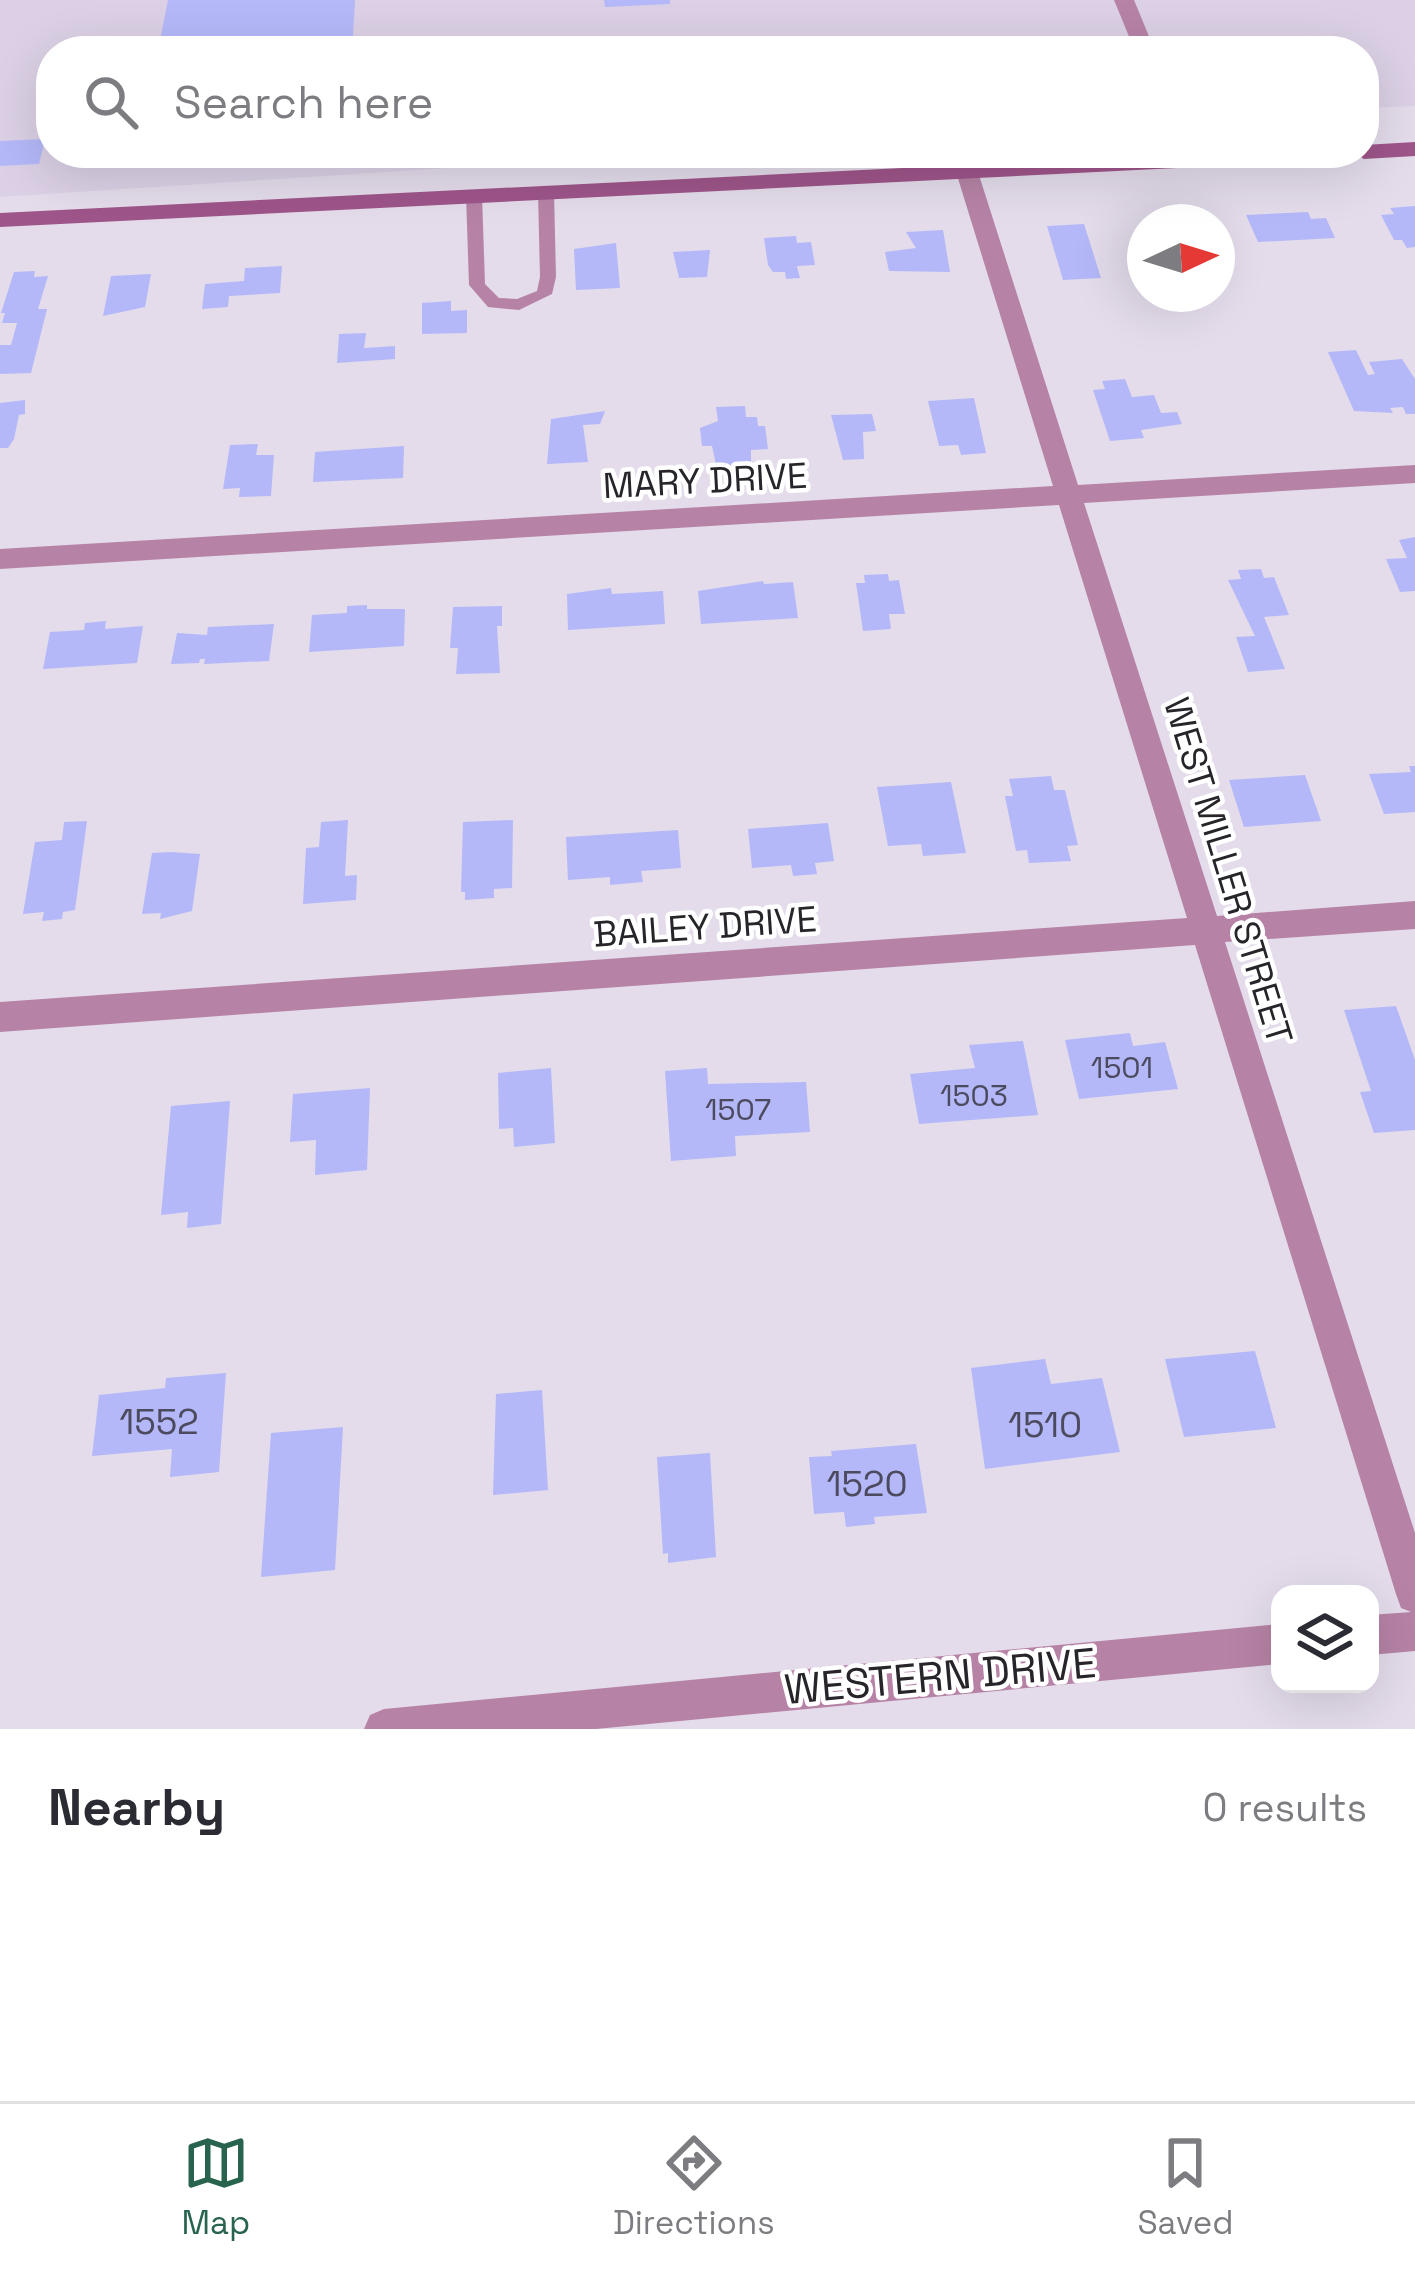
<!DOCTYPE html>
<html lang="en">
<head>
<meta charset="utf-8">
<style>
	:root { --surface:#fff; --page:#f2f2f3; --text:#2b2b33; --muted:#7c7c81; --line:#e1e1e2; --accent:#28634e }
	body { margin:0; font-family:"Space Grotesk",sans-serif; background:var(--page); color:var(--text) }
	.controls { position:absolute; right:36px; bottom:36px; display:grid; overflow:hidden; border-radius:24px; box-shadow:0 12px 48px #0002 }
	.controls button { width:108px; height:108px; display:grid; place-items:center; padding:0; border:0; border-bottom:3px solid var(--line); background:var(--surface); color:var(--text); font:60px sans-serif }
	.compass { position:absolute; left:1127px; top:204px; width:108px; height:108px; border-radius:50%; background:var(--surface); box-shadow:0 12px 48px #0002; rotate:86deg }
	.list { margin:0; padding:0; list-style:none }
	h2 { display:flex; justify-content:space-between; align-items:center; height:156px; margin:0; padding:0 48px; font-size:51px }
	h2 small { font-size:39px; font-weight:400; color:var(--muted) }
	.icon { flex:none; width:66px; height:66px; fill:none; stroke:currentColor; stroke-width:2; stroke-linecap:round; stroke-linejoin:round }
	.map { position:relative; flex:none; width:1415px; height:1729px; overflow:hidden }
	.search { position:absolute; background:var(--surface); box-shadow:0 12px 48px #0002; left:36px; right:36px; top:36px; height:132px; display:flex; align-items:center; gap:30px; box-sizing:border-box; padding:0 42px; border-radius:48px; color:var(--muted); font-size:45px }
	.sheet { height:372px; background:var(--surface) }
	nav { display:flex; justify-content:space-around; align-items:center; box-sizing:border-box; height:168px; border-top:3px solid var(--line); background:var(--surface); font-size:33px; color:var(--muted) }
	nav a { display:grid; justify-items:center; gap:6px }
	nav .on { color:var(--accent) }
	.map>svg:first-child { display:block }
</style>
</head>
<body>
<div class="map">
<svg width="1415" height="1729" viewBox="0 0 1415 1729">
	<rect width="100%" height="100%" fill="#e4dceb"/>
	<polygon fill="#dbd0e5" points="0,0 1415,0 1415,106 1364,108 1364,51 51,51 51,153 679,153 0,197"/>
	<g fill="#b4b8f8">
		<polygon points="168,0 355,0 352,51 158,51"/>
		<polygon points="604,0 670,0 670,4 605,7"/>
		<polygon points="45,139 39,164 0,166 0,141"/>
		<polygon points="1415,206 1415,247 1407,248 1402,240 1394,240 1381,215 1394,214 1390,208"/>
		<polygon points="1308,212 1311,219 1326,218 1335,238 1258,242 1246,215"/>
		<polygon points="1179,214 1212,215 1215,222 1157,222 1166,215"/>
		<polygon points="1084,224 1101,278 1063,280 1047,226"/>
		<polygon points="943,230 950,272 889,271 885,252 916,248 906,232"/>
		<polygon points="796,236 797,243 811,242 815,265 797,266 800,278 786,279 785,272 773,272 768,265 764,238"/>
		<polygon points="616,243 620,288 576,290 574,249"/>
		<polygon points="710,250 707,277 679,278 673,252"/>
		<polygon points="282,266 280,293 229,296 228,307 202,309 205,284 244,281 245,268"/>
		<polygon points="35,271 34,277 48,276 38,309 47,309 31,373 0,374 0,345 11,345 17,323 2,323 5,313 1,313 14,272"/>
		<polygon points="151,274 145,307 103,316 111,276"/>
		<polygon points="451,301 451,311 467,310 467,333 422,334 422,303"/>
		<polygon points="366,333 364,348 395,346 395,359 337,363 339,334"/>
		<polygon points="1356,350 1368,375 1375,374 1369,362 1402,359 1415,379 1415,414 1406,414 1403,407 1390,408 1393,413 1354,411 1328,352"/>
		<polygon points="1125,379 1132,397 1154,395 1161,413 1177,412 1182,424 1141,430 1144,438 1110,441 1093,390 1105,389 1102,381"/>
		<polygon points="974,398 986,453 961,455 958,445 939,446 928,401"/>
		<polygon points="25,400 25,414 19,415 14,439 8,448 0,448 0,403"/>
		<polygon points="745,406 746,417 757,417 758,426 765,426 768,449 751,450 751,472 718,474 712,446 702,446 700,428 718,421 716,407"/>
		<polygon points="605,411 600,424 583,425 588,462 547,464 551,419"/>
		<polygon points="872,414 876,431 863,432 864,459 843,460 831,415"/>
		<polygon points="258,444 256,455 274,455 271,496 239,497 240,488 223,489 230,445"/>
		<polygon points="404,446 403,478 313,482 315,452"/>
		<polygon points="1415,537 1415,591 1400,592 1386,559 1407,558 1399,540"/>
		<polygon points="1261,569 1264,578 1274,577 1289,615 1264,617 1285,669 1248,672 1236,637 1255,636 1228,580 1241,579 1238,570"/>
		<polygon points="888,574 889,581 899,580 905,614 889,614 891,629 863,631 856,583 865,583 864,575"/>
		<polygon points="763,581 764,584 793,582 798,618 701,624 698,591"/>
		<polygon points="611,588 612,594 663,591 665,624 568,630 567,594"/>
		<polygon points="367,605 367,609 405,609 404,646 309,652 312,615 347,613 347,606"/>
		<polygon points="502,606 502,626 497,626 500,673 456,674 458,648 450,648 453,607"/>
		<polygon points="106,621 105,629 143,626 137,663 43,669 50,632 84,630 85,623"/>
		<polygon points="274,624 269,661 204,664 205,659 200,659 199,663 171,664 177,633 207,635 208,627"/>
		<polygon points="1409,766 1415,766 1415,812 1384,814 1369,774 1411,772"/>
		<polygon points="1305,775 1321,821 1244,827 1229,780"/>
		<polygon points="1051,776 1054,790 1065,790 1078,845 1067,846 1071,861 1029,863 1027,850 1016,851 1005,796 1013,796 1009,779"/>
		<polygon points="951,782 966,853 923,856 921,844 888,846 877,787"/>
		<polygon points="348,820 345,876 357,875 356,900 303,904 306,848 319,847 321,822"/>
		<polygon points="513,820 512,888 494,889 494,898 465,900 465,892 461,892 463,822"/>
		<polygon points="87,821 75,910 63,912 62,919 42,921 44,912 23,914 35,842 62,840 64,822"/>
		<polygon points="828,823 834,861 815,863 817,874 793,876 791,865 752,868 748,829"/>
		<polygon points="678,830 681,868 641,871 643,882 610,885 610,877 568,880 566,837"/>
		<polygon points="171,852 200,854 192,911 160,919 161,913 142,914 152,853"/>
		<polygon points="1396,1006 1415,1060 1415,1130 1374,1133 1360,1092 1371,1091 1344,1010"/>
		<polygon points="1130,1033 1133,1046 1165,1042 1178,1089 1079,1099 1065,1040"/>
		<polygon points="1023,1041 1038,1115 919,1124 910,1074 975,1068 969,1045"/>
		<polygon points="551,1068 555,1143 514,1147 513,1128 499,1129 498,1073"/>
		<polygon points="707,1068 708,1084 806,1082 810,1132 735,1136 736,1156 671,1161 665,1071"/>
		<polygon points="370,1088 367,1170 315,1175 316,1140 290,1142 293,1094"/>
		<polygon points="230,1101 221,1224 187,1228 188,1212 161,1215 171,1106"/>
		<polygon points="1255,1351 1276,1428 1184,1437 1165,1359"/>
		<polygon points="1045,1359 1051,1384 1102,1378 1120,1452 985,1469 971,1368"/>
		<polygon points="226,1373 219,1472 170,1477 172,1449 92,1456 99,1395 165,1388 166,1378"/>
		<polygon points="542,1390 548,1490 493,1495 496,1394"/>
		<polygon points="343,1427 335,1570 261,1577 271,1433"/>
		<polygon points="916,1444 927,1513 874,1517 875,1524 846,1527 844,1512 814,1514 809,1457 832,1456 831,1451"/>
		<polygon points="710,1453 716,1557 668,1563 668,1553 663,1554 657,1457"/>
	</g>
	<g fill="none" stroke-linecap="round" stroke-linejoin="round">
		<polygon fill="#b683a6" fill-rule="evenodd" points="546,187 554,192 556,277 552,294 519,310 488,307 469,285 466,195 474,190 482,195 485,284 499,298 517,299 537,291 540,277 538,192"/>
		<g fill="#b683a6" fill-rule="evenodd">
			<polygon points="1114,0 1134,0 1155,51 1135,51"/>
			<polygon points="967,165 978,172 1078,485 1415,465 1415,483 1084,503 1217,916 1415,901 1415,929 1225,942 1415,1533 1415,1651 1370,1655 1370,1615 1411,1612 1401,1608 1396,1594 1195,945 0,1032 0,1002 1187,918 1059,505 0,569 0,549 1053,486 956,172"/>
			<polygon points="1280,1624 1280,1664 596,1729 364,1729 370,1715 384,1709"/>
		</g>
		<g fill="#9e558a" fill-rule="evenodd">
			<polygon points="1415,142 1415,156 1364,159 1354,153 1364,153 1364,145"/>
			<polygon points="1203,153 1346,153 1335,160 0,227 0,213"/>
		</g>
	</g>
	<g text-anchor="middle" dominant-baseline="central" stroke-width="9" stroke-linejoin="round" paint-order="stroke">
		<g font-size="30" fill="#4b4a5e">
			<text x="1122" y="1067">1501</text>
			<text x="974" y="1095">1503</text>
			<text x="738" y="1109">1507</text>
		</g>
		<g font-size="36" fill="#28252a" stroke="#fff">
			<text transform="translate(705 481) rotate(-3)">MARY DRIVE</text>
			<text transform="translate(1228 871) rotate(73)">WEST MILLER STREET</text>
			<text transform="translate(705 927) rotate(-4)">BAILEY DRIVE</text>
		</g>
		<g font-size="36" fill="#4b4a5e">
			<text x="159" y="1422">1552</text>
			<text x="1045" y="1425">1510</text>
			<text x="867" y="1484">1520</text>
		</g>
		<g font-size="42" fill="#28252a" stroke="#fff">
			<text transform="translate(940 1676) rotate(-5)">WESTERN DRIVE</text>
		</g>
	</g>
</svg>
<div class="controls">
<button><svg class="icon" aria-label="layers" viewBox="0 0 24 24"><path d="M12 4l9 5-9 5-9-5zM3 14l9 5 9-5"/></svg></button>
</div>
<svg class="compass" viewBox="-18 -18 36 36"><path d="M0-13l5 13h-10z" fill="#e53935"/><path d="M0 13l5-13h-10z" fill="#7c7c81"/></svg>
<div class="search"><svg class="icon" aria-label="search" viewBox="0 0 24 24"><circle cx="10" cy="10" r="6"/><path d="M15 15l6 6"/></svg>Search here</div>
</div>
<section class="sheet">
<h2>Nearby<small>0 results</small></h2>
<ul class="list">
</ul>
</section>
<nav>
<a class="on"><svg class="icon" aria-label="map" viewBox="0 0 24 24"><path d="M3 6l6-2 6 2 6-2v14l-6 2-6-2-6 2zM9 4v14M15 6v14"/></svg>Map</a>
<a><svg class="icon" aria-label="directions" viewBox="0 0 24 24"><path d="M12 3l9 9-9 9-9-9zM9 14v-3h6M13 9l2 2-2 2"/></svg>Directions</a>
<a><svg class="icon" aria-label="saved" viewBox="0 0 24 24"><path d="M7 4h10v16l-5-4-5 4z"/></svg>Saved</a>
</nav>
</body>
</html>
